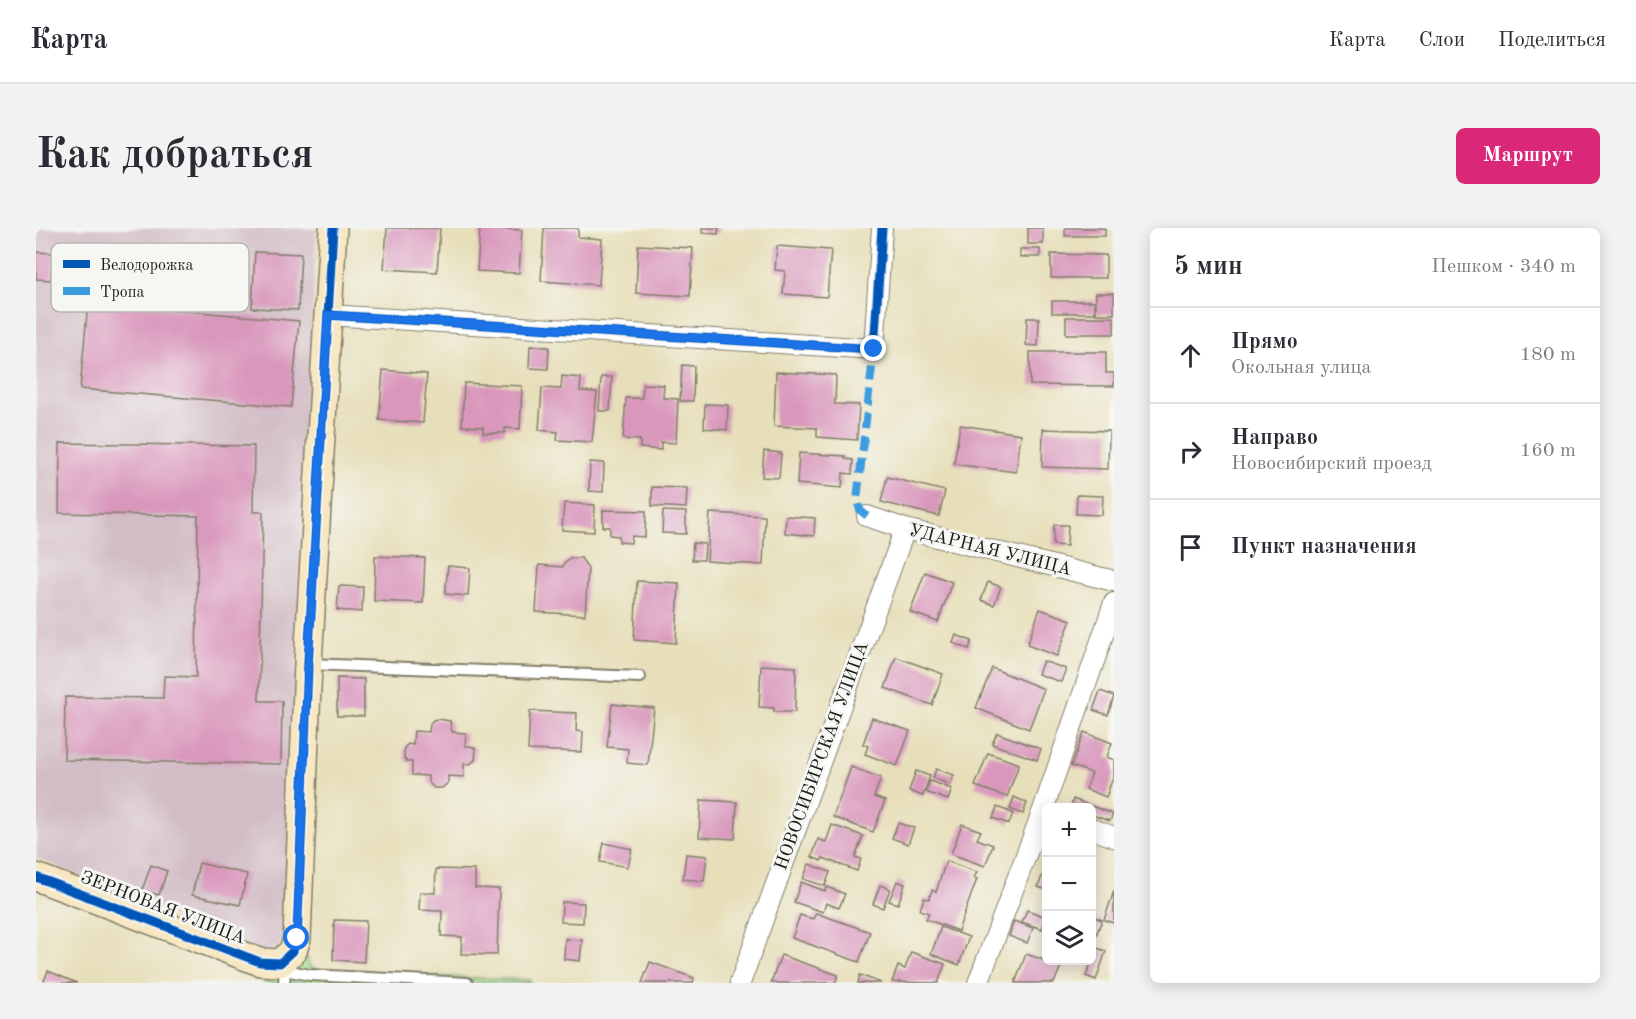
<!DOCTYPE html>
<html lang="ru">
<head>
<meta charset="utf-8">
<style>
	:root { --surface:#fff; --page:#f2f2f3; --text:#2b2b33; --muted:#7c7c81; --line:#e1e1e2; --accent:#db2777 }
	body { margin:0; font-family:"Old Standard TT",serif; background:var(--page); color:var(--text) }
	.controls { position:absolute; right:18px; bottom:18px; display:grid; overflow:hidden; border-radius:9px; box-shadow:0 3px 15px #0003 }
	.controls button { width:54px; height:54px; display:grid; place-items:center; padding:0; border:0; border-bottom:2px solid var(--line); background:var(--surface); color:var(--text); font:30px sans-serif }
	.stop { position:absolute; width:18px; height:18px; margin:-14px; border:4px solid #1a73e8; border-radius:50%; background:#fff }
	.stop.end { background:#1a73e8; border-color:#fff; box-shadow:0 2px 6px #0008 }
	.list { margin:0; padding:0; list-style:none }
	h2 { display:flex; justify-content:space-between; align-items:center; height:78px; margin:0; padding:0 24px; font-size:26px }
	h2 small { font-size:20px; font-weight:400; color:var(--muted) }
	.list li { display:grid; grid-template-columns:39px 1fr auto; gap:18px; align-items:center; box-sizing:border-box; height:96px; padding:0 24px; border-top:2px solid var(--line) }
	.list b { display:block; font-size:22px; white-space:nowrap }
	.list p { margin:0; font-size:20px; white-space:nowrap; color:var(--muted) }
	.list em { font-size:20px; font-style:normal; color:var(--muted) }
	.icon { flex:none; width:33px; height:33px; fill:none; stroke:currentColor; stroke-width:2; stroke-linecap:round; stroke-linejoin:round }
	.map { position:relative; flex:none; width:1078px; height:755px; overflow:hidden; border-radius:9px }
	header { display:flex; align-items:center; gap:36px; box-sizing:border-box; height:84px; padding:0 30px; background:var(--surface); border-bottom:2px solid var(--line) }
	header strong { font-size:28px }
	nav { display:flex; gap:33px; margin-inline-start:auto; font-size:21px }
	.intro { display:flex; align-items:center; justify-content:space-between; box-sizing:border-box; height:144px; padding:0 36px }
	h1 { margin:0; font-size:42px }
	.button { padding:15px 27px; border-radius:9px; background:var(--accent); color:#fff; font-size:21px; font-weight:700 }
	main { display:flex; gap:36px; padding:0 36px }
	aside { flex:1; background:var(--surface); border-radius:9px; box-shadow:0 3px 15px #0003 }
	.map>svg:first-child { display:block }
</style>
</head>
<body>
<header>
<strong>Карта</strong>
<nav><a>Карта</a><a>Слои</a><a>Поделиться</a></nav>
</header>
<div class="intro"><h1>Как добраться</h1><a class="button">Маршрут</a></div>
<main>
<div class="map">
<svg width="1078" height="755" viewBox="0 0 1078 755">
	<rect width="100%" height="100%" fill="#f6f6f2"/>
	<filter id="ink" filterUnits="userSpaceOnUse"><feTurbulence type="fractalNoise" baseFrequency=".0167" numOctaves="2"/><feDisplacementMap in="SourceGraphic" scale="12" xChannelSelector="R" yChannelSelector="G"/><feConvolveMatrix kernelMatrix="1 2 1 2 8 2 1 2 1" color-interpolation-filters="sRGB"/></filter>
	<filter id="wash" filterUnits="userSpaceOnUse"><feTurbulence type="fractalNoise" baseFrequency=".008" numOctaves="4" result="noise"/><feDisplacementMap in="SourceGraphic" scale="24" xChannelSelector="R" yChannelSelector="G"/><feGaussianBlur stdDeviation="1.35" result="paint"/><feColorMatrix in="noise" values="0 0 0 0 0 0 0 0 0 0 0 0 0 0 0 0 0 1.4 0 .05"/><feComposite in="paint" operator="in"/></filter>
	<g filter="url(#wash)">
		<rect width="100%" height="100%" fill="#e7dfb9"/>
		<polygon fill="#d2bdc6" points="0,0 280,0 249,702 243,719 228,725 0,630"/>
		<polygon fill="#a3da8c" stroke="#607b54" stroke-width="1.5" points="271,729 274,739 287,744 494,752 494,755 228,755 223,748 241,746"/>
		<g id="blocks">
			<g fill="#d997bc">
				<polygon points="351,0 404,0 401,44 348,41"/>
				<polygon points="444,0 486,2 483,45 441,43"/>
				<polygon points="508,0 542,0 542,9 566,11 563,57 505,53"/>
				<polygon points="666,0 683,0 682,6 666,5"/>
				<rect x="992" y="0" width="15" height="16"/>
				<rect x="1029" y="0" width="40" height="8"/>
				<polygon points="602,17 657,20 654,68 600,65"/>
				<polygon points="741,18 795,22 791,69 747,66 749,43 739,42"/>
				<rect x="984" y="21" width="20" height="8"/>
				<polygon points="0,24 17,25 15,52 0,51"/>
				<polygon points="219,24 265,26 262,82 216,80"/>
				<polygon points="1015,26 1070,27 1070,50 1015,50"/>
				<rect x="1060" y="65" width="18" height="21"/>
				<rect x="1016" y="73" width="43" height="12"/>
				<polygon points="52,74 263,93 255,179 44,161"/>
				<rect x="1030" y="89" width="48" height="17"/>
				<polygon points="991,90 1003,90 1002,118 990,117"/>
				<polygon points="494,118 513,119 512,141 493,140"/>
				<polygon points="994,124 1070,124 1070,145 1078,145 1078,158 994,157"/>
				<polygon points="646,137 658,138 657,173 644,173"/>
				<polygon points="347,142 391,146 387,195 343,192"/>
				<polygon points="740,144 800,147 799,176 823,177 821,212 781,209 781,200 738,198"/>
				<polygon points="526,148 545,150 544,163 561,164 556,214 521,212 522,204 503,202 506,160 525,161"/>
				<polygon points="565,149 576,149 574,183 563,183"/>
				<polygon points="428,155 486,158 484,201 469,200 469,205 447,205 447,199 426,198"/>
				<polygon points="607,156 628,157 627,170 642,171 640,215 625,214 625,222 604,220 604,212 587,211 590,170 606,170"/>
				<polygon points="669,176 692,177 691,202 668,200"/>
				<polygon points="924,197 985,206 980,244 918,236"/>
				<polygon points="1007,201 1073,203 1072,241 1006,239"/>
				<polygon points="24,215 218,218 217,284 227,284 223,473 246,473 245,536 28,532 29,469 127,470 128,448 160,449 162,288 23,285"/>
				<polygon points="728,223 745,225 743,250 726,249"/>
				<polygon points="763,225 809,228 809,231 817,232 816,246 807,245 806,260 761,256"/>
				<polygon points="554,234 568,235 567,264 553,263"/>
				<polygon points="851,249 909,263 903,288 845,274"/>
				<polygon points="616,259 651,260 650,280 616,278"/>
				<polygon points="1041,267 1067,268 1066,287 1040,286"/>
				<polygon points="528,275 559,277 558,304 526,302"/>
				<polygon points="567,282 610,283 609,309 596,308 595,315 583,314 583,308 574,307 574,299 567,299"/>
				<polygon points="627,283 650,284 650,306 626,305"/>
				<polygon points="674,285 729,288 727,337 671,333"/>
				<polygon points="750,288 779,290 778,308 749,305"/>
				<polygon points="1018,297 1032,297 1031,318 1017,317"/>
				<polygon points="657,315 669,316 668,332 656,332"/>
				<polygon points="339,328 389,330 387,375 338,373"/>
				<polygon points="534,330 545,330 552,340 549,387 500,384 503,337 527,339 528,335"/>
				<polygon points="412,338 434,340 432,368 409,366"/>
				<polygon points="889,344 916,354 902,394 874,384"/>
				<polygon points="601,353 643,355 640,415 598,412"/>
				<polygon points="952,354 965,359 958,377 945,372"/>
				<polygon points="303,358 327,359 326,384 301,382"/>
				<polygon points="1004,381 1035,392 1021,428 991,417"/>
				<polygon points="920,407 936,413 933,421 917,415"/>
				<polygon points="860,429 907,446 896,477 849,460"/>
				<polygon points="1007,433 1030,441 1025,454 1002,446"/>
				<polygon points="725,437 760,439 759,484 738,484 738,480 723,479"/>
				<polygon points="956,440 1008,461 993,501 940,480"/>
				<polygon points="301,450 328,451 328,488 301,488"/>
				<polygon points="1064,463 1078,468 1072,487 1057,482"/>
				<polygon points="576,476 618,480 612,537 591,535 592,521 571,519"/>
				<polygon points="494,483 541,485 540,503 547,504 546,524 492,522"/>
				<polygon points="836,490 874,503 861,538 829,526 832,518 827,516"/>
				<polygon points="402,491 414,493 416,504 430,505 429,518 435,518 440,521 439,532 434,536 428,536 428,549 412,548 412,555 406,560 398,560 392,554 392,548 376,547 376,534 371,534 368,530 368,520 372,516 377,517 378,503 393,504 394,496 397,492"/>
				<polygon points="1048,504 1076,515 1071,529 1078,532 1078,547 1070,569 1050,561 1056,545 1035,538"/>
				<polygon points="961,505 1005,521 1001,532 956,516"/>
				<polygon points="952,525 983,536 971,569 939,558"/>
				<polygon points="815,539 845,550 838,569 849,573 837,604 797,589"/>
				<polygon points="900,541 918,547 914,557 897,550"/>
				<polygon points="880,543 894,548 887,568 873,563"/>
				<polygon points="894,553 916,561 912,572 890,564"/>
				<polygon points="978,569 991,575 987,586 974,581"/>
				<polygon points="1037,571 1077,586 1074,593 1056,587 1056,580 1035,580"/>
				<polygon points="665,572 701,574 699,611 663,609"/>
				<polygon points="961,579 977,585 973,596 957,590"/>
				<polygon points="862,595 878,600 872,616 856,610"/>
				<polygon points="926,596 945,603 941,611 957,617 949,638 915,626"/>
				<polygon points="796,597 827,608 819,629 825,631 821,643 787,630 785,633 776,629 782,611 790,614"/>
				<polygon points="568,615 596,621 592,639 564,634"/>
				<polygon points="650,626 671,628 668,653 647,651"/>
				<polygon points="910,633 941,644 938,650 941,651 922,703 890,691 893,685 884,682 888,670 893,671 896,662 900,664"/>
				<polygon points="163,635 211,646 204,677 156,667"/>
				<polygon points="1011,635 1011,662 1002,659"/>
				<polygon points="773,636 794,644 789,658 767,651"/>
				<polygon points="115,637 131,643 123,667 106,662"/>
				<polygon points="400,641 439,642 439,660 463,661 461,727 425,726 426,709 405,708 406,683 383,682 384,664 399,665"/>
				<polygon points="861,653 869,656 862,676 853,673"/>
				<polygon points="765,654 789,663 791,659 809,666 803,680 790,675 787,684 758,674"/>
				<polygon points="844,657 854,661 847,680 837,676"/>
				<polygon points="1078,663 1078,695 1068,692"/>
				<polygon points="526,674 548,675 547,695 525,694"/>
				<polygon points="991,682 1010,689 1006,701 986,694"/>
				<polygon points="780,685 834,704 823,734 756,710 764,687 777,691"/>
				<polygon points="1056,688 1066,692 1060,707 1056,706"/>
				<polygon points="298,692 330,693 328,734 297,732"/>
				<polygon points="978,693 997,700 991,715 973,708"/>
				<polygon points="905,699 933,709 923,737 895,726"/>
				<polygon points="529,711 546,712 544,733 528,731"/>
				<polygon points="1061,720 1070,723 1060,752 1050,748"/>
				<polygon points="875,724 909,736 902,755 856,754 862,738 869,741"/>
				<polygon points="990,726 1025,738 1018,755 979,755"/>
				<polygon points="745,727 802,747 799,755 735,755"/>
				<polygon points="614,734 658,750 657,755 606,755"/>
				<polygon points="12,743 41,755 7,755"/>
				<polygon points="824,747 845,755 822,755"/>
			</g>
		</g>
	</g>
	<g filter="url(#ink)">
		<use href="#blocks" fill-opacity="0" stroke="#827e6a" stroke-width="1.5"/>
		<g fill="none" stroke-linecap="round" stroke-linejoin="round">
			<g stroke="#827e6a" stroke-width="14">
				<g id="lane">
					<polyline points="272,436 604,449"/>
					<polyline points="246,738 249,742 248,755"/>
					<polyline points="249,742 274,747 431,755"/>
				</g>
			</g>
			<g stroke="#827e6a" stroke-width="22">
				<g id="street">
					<polyline points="292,87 838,121 846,0"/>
					<polyline points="831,288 869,301 1078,353"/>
					<polyline points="1056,601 1078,609"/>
					<polyline points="704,755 869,301"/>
					<polyline points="942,755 1007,582 1078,375"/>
				</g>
			</g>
			<g stroke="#827e6a" stroke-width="30">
				<polyline id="secondary" points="0,649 224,734 244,735 257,723 261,710 272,436 297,0"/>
			</g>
			<use href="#lane" stroke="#fff" stroke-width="10"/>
			<use href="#street" stroke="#fff" stroke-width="20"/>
			<use href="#secondary" stroke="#f7e8c3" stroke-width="27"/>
			<polyline stroke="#3c9bdf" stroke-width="8" stroke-dasharray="15 8" stroke-linecap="butt" points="831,288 824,282 821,272 838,121"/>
			<g stroke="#f6f6f2" stroke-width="13">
				<g id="cycleway">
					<polyline points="292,87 838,121 846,0"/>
					<polyline points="0,649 224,734 244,735 257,723 261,710 272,436 297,0"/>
				</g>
			</g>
			<use href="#cycleway" stroke="#0057b8" stroke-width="9"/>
		</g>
	</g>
	<g fill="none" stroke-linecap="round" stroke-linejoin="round" filter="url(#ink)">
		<polyline stroke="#1a73e8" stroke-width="8" points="261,710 272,436 292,87 838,121"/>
	</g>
	<g text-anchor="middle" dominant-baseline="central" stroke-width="6" stroke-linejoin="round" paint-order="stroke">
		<g font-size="18" fill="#1c1c1c" stroke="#f6f6f2">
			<text transform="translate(954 322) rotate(14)">УДАРНАЯ УЛИЦА</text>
			<text transform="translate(786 528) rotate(-70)">НОВОСИБИРСКАЯ УЛИЦА</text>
			<text transform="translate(127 680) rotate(21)">ЗЕРНОВАЯ УЛИЦА</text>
		</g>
	</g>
	<rect x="15" y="15" width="198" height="69" rx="9" fill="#f6f6f2" stroke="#b5b5b2" stroke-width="1.5"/>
	<rect x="27" y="32" width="27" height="8" fill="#0057b8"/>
	<rect x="27" y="59" width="27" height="8" fill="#3c9bdf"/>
	<g font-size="16" fill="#1c1c1c">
		<text x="64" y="42">Велодорожка</text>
		<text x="64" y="69">Тропа</text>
	</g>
</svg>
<div class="controls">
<button>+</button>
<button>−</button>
<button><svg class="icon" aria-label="layers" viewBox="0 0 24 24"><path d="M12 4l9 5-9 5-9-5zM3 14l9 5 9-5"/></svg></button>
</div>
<div class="stop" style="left:261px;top:710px"></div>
<div class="stop end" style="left:838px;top:121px"></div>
</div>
<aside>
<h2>5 мин<small>Пешком · 340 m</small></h2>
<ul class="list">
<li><svg class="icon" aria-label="ahead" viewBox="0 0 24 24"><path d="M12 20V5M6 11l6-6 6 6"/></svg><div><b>Прямо</b><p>Окольная улица</p></div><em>180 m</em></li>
<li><svg class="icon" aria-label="right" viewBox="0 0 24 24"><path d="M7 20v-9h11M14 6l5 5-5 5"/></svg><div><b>Направо</b><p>Новосибирский проезд</p></div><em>160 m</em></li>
<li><svg class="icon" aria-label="arrive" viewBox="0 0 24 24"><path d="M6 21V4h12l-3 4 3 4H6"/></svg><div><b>Пункт назначения</b></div></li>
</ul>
</aside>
</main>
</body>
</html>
